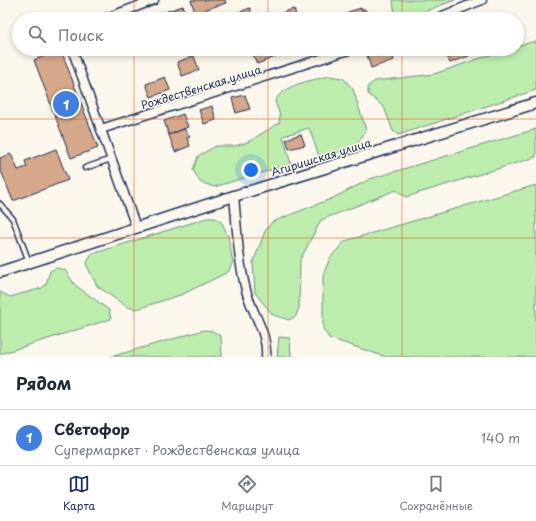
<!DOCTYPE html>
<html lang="ru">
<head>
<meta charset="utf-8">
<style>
	:root { --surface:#fff; --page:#f6f6f7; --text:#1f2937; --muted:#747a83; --line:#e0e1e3; --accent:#1b2f5e }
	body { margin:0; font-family:"Playpen Sans",sans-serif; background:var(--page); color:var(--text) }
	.you { position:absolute; left:251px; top:170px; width:14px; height:14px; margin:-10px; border:3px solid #fff; border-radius:50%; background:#1a73e8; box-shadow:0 0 0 6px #1a73e833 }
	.badge { display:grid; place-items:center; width:26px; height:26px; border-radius:50%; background:var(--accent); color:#fff; font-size:13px; font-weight:700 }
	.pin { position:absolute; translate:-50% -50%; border:2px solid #fff; box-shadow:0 1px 4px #0006 }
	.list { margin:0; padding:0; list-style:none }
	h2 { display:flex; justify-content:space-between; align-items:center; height:52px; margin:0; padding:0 16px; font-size:17px }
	h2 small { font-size:13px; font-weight:400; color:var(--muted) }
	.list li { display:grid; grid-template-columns:26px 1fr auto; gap:12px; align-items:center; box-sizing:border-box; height:56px; padding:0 16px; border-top:1px solid var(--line) }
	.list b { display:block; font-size:15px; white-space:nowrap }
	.list p { margin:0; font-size:13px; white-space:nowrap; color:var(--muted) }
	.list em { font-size:13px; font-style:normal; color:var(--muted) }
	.icon { flex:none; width:22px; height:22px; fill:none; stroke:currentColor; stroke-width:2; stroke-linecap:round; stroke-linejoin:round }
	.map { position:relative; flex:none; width:536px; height:357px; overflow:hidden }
	.search { position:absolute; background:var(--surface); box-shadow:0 2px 6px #0003; left:12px; right:12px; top:12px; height:44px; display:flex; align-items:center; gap:10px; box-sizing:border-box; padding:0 14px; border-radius:22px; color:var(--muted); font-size:15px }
	.sheet { height:108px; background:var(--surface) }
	nav { display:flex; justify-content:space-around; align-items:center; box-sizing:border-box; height:56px; border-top:1px solid var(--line); background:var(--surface); font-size:11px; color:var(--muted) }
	nav a { display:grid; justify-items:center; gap:2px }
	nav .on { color:var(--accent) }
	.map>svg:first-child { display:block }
</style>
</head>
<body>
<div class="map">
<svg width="536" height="357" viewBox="0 0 536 357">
	<rect width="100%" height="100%" fill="#fbf7ec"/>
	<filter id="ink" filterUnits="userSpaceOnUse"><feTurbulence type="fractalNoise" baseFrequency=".025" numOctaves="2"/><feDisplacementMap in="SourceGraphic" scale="8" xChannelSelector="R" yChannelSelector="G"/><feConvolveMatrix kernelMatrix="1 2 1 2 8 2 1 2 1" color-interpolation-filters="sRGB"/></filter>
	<g filter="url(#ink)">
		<g fill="#bcedac" stroke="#6c8e85">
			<polygon points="393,0 455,0 405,19 398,19 395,16"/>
			<polygon points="536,41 536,90 398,135 393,131 384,107 368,94 368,86 375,81 434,74 507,49 517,49 517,46"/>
			<path d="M329,76L343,78L353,89L366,130L354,149L319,156L309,128L283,136L291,164L214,187L200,182L193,170L198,156L216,146H235L248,142L279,123L280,116L275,101C284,84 310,81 329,76Z"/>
			<polygon points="536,129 536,157 406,197 396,190 321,220 300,260 299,308 296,316 289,320 273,315 255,293 253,263 265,231 272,222 333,198 370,179"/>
			<polygon points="536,185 536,357 386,357 329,338 323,329 323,275 330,258 345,241"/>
			<polygon points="207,218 216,218 222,223 228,236 233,262 228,272 183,294 137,309 127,307 97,286 86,264 92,254"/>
			<polygon points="56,268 65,270 75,285 109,310 111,319 0,354 0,292 10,297 42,288 46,284 50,271"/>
			<polygon points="204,330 212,331 221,336 222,357 110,357"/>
			<polygon points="279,337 290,338 291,357 277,357"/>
		</g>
		<g fill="#d6a788" stroke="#1b2f5e">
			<polygon points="191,0 225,0 226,3 204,10 206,19 197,19"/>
			<polygon points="183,6 187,19 170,19 167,11"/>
			<polygon points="250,8 253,17 243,19 240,12"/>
			<polygon points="361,8 361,10 365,9 368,17 362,19 350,19 348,12"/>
			<polygon points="294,9 297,18 283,19 281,13"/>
			<polygon points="470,14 472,19 458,19"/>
			<polygon points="253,49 281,49 283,54 257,64 251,50"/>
			<polygon points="384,49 390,49 394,60 371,68 367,55"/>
			<polygon points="415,49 431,49 417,54"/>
			<polygon points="461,49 466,49 469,56 450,63 446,54"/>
			<polygon points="61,50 98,148 71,158 34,60"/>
			<polygon points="194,56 199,70 182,76 177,62"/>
			<polygon points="165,77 170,90 151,97 146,84"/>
			<polygon points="245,95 250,109 236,113 232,98"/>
			<polygon points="212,106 216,120 204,124 199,110"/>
			<polygon points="183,114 188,127 169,135 164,121"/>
			<polygon points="184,129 190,137 187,138 190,146 175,152 169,135"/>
			<polygon points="301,134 305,145 289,149 286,139"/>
			<polygon points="56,149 68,180 13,201 0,168 0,158 11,154 18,170 27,167 25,161"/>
		</g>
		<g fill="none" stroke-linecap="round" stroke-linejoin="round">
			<g stroke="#1b2f5e" stroke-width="7">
				<g id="service">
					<polyline points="85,168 111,159"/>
					<polyline points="0,204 13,219 29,262"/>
				</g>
			</g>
			<g stroke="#1b2f5e" stroke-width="11">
				<g id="minor">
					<polyline points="104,19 154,0"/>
					<polyline points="435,19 482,0"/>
					<polyline points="72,49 136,227"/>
					<polyline points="101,129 352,49"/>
					<path d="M234,196C237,227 238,260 246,290C252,314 268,332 266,357"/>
				</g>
			</g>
			<g stroke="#1b2f5e" stroke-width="13">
				<polyline id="tertiary" points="0,272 234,196 536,103"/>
			</g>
			<use href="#service" stroke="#fbf7ec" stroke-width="4"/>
			<use href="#minor" stroke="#fbf7ec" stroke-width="8"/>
			<use href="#tertiary" stroke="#fbf7ec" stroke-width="10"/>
		</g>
	</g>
	<path fill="none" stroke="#e8590c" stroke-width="1" stroke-opacity="0.55" d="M134,0V19M268,0V19M402,0V19M134,49V357M268,49V357M402,49V357M0,119H536M0,238H536"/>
	<g text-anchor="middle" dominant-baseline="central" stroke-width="3" stroke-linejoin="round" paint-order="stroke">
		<g font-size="11" fill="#1b2f5e" stroke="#fbf7ec">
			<text transform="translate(201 87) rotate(-17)">Рождественская улица</text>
			<text transform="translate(321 157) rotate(-17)">Агиришская улица</text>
		</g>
	</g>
</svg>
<div class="you"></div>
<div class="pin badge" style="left:66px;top:104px;background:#3f7fe0">1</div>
<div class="search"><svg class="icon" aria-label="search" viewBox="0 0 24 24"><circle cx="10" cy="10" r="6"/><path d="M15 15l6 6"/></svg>Поиск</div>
</div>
<section class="sheet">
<h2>Рядом<small></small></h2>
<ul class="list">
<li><span class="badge" style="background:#3f7fe0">1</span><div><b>Светофор</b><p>Супермаркет · Рождественская улица</p></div><em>140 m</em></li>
</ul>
</section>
<nav>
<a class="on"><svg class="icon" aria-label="map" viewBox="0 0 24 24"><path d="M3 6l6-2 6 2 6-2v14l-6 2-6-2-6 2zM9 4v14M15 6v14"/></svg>Карта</a>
<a><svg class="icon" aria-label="directions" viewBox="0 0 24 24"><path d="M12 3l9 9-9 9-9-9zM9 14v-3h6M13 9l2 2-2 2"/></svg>Маршрут</a>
<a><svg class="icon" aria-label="saved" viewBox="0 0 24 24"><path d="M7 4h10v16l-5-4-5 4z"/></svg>Сохранённые</a>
</nav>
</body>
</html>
